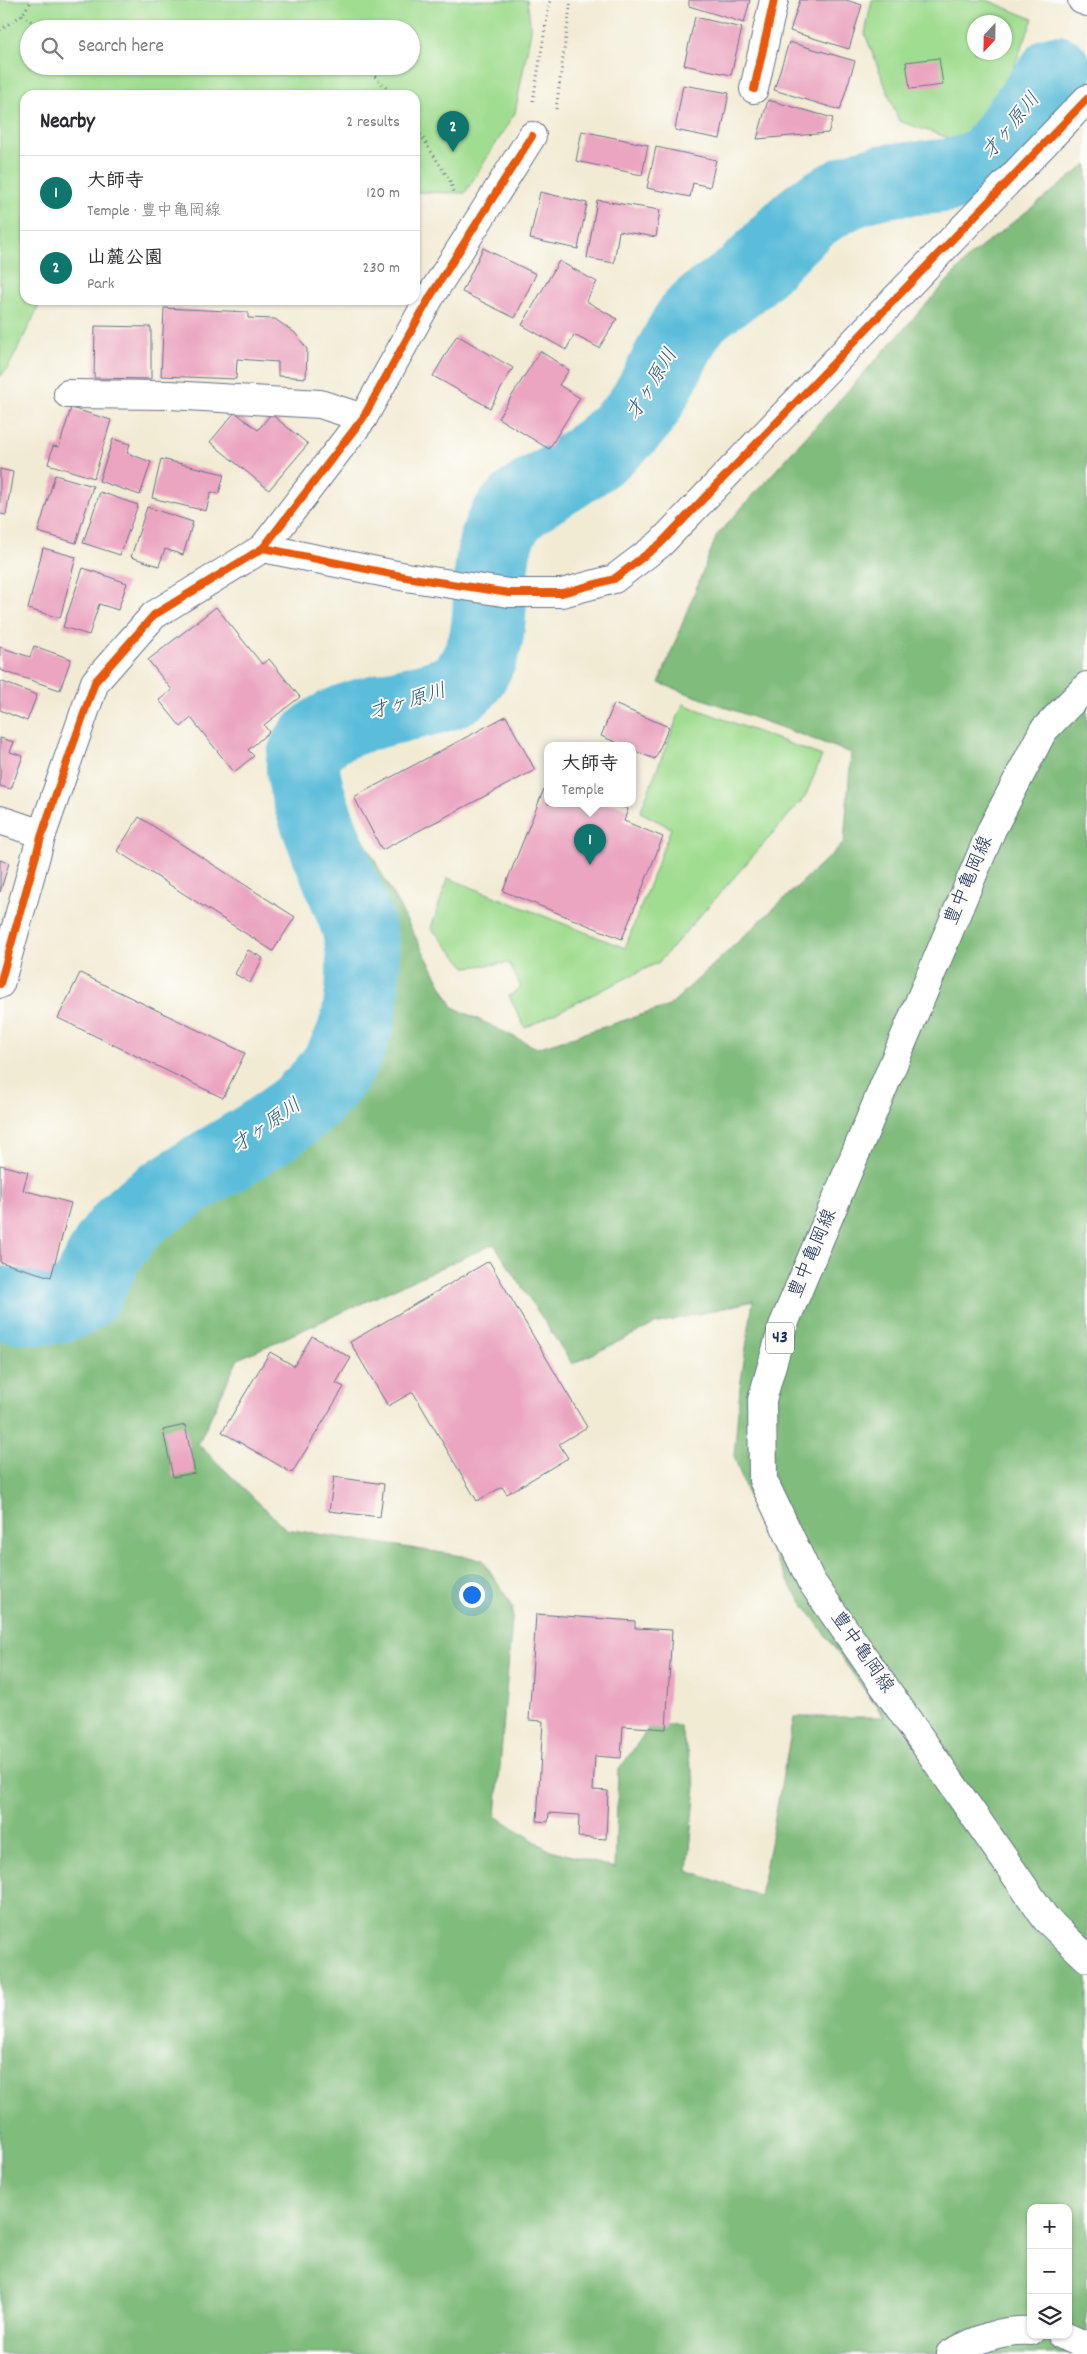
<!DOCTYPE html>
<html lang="en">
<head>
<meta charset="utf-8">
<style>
	:root { --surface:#fff; --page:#f2f2f3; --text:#2b2b33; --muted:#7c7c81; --line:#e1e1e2; --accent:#0f766e }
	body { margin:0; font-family:Dekko,"Klee One",sans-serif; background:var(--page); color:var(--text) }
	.controls { position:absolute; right:15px; bottom:15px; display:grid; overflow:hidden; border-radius:10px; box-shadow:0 1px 4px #0004 }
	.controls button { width:45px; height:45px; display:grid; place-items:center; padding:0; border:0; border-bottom:1px solid var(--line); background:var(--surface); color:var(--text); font:25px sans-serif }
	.compass { position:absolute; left:967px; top:15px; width:45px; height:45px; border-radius:50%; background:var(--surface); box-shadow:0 1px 4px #0004; rotate:202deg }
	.you { position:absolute; left:471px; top:1594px; width:18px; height:18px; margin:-12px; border:4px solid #fff; border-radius:50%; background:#1a73e8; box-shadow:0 0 0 8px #1a73e833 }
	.badge { display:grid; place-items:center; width:32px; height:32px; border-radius:50%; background:var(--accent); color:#fff; font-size:16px; font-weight:700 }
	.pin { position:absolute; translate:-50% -41px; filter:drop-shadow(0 1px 2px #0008) }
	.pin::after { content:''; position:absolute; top:26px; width:18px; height:15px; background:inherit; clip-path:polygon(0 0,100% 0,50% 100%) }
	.popup { position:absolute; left:544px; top:742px; width:92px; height:65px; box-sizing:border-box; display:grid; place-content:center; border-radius:10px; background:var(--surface); filter:drop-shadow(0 1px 4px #0005); font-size:16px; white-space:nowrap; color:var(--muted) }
	.popup b { font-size:19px; color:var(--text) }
	.popup::after { content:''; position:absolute; left:50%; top:100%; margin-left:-10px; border:10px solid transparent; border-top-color:var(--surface) }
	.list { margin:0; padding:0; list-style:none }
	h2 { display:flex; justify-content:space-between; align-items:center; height:65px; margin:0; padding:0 20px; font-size:21px }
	h2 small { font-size:16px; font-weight:400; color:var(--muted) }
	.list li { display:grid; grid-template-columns:32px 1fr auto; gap:15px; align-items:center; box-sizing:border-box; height:75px; padding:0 20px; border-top:1px solid var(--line) }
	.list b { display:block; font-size:19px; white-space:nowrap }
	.list p { margin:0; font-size:16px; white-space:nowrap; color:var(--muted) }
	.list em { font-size:16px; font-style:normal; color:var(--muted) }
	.icon { flex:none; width:28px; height:28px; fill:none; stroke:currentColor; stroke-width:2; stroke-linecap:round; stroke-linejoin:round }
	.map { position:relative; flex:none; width:1087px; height:2354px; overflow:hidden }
	.search { position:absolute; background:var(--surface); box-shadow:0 1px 4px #0004; left:20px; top:20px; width:400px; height:55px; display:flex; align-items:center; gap:12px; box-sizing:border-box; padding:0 18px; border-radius:28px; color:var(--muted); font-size:19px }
	.panel { position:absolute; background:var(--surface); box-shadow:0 1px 4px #0004; left:20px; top:90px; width:400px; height:215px; border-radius:15px }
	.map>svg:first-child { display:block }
</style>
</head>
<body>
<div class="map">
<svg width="1087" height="2354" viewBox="0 0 1087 2354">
	<rect width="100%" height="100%" fill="#fdfcf7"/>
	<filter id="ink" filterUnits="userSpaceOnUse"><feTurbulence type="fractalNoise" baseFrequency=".02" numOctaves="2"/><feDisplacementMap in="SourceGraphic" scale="10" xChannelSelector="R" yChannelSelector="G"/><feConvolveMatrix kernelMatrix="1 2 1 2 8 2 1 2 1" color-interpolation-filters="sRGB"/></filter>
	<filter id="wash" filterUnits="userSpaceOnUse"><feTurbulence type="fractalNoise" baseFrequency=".0096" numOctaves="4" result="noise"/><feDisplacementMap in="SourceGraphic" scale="20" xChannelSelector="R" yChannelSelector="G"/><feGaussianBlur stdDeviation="1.12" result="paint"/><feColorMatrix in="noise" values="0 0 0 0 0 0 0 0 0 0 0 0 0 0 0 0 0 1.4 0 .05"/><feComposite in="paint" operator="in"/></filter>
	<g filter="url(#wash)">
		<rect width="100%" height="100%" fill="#f2ebd4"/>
		<g fill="#a1dd91" stroke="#5e8678" fill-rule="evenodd">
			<path d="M0,0H527L531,30L515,113L465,193L415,192V95H25V300H42L8,368L0,377ZM29,29H411V66H29Z"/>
			<path d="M872,0H987L1033,19L981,149L899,121L865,34ZM974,22H1004V52H974Z"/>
			<polygon points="683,704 822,756 805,797 659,962 525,1028 509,996 521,987 509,963 466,967 431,928 448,878 625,948 671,828 640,812"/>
		</g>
		<path fill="#80bc7b" stroke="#4e766c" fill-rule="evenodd" d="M1087,164V2354H0V1327L86,1322L133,1234L330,1107L365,1040L380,946L316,783L330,777L453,1007L537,1048L669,1006L844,843L851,753L659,683L717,535L970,256ZM494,1244L572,1364L655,1324L753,1301L740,1387L734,1456L758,1524L791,1587L884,1717H794L760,1896L688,1871L696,1786L680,1726L652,1723L618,1771L615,1868L547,1849L496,1816L513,1607L482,1559L286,1529L198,1444L238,1359ZM1031,2208H1068V2335H1031Z"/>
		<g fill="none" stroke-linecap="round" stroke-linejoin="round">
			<path stroke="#5cbdda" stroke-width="74" d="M0,1303C23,1309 58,1312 79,1298C90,1291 96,1269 103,1258C110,1244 121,1231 131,1220C142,1209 157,1200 169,1192C242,1142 346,1105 360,1007C364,980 365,952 358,926C348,892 294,783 304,756C318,717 393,709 428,699C442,695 456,692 466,681C476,667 484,651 487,633C493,600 486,552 504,523C518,499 545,489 567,474C587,461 613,441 630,424C653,402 670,352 689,323C704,301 729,293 748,275C771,254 789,229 815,211C839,195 864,183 893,180C928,176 962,181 993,157L1056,72"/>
		</g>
		<g id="blocks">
			<g fill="#eba5c1">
				<polygon points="689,0 750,0 744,23 689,6"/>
				<polygon points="800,0 846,0 862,5 849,49 790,31"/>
				<polygon points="695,17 742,28 731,75 684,65"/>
				<polygon points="789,42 855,61 840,110 774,90"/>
				<polygon points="939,58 943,85 910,89 906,62"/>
				<polygon points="683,85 729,93 720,139 675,130"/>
				<polygon points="768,100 833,118 828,133 757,139"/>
				<polygon points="582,131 648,145 642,175 576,161"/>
				<polygon points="656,147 716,160 710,187 693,183 690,197 647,188"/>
				<polygon points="540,192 587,203 578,249 530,239"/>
				<polygon points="597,200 660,210 656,237 619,231 614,263 587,258"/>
				<polygon points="483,248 536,274 515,318 462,292"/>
				<polygon points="559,261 597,282 586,301 617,319 599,348 574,335 566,350 522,325"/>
				<polygon points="164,308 248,312 248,318 275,319 295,333 307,349 306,378 278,376 278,362 237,359 236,379 161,376"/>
				<polygon points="95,326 151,327 151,379 94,378"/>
				<polygon points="457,335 513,368 490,408 433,376"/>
				<polygon points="540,351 569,370 559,385 580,398 549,449 498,418"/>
				<polygon points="71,408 111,420 94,478 48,464 53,446 59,447"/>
				<polygon points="235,412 258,430 271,414 308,444 269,490 210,442"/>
				<polygon points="113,439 130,444 127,453 151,462 140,495 99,481"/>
				<polygon points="161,459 224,474 219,494 211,492 206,511 152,498"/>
				<polygon points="0,469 13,472 6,515 0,514"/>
				<polygon points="55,475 93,486 76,543 38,532"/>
				<polygon points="100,492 138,505 120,555 83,543"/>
				<polygon points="147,507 193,522 183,555 165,549 159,566 131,557"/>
				<polygon points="43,548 76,557 60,618 28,609"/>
				<polygon points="83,568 127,583 118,610 99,604 89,635 63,627"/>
				<polygon points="216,607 262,664 269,659 300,697 264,725 269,732 248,750 254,756 234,772 191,718 181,727 159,700 172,690 148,660"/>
				<polygon points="34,646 71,659 60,690 0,670 0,647 30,657"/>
				<polygon points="0,681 37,695 27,721 0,710"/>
				<polygon points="614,704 669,727 655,759 632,750 632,746 625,746 601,736"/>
				<polygon points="506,716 535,770 382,850 354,797"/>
				<polygon points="0,738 14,742 10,752 23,756 11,789 0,786"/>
				<polygon points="544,789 548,791 548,804 580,804 587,807 588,804 616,804 628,809 624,821 663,837 622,939 503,891"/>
				<polygon points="139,817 295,917 273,951 117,851"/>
				<polygon points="0,860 9,863 0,892"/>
				<polygon points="248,950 263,958 250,983 235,974"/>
				<polygon points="80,973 245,1053 223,1098 58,1018"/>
				<polygon points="0,1165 28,1172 23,1190 71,1203 51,1277 0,1262"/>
				<polygon points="489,1261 587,1427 559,1444 568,1458 507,1494 502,1487 477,1501 413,1392 388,1406 350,1342"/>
				<polygon points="312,1336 351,1358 336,1383 344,1387 292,1473 222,1432 270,1352 294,1366"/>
				<polygon points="185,1425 195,1473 173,1477 163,1430"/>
				<polygon points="334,1477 384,1484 380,1517 329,1511"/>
				<polygon points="536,1614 635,1621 635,1628 672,1630 666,1729 623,1726 621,1758 595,1756 593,1790 608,1791 606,1839 578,1837 579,1815 549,1813 548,1822 537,1821 543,1721 529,1720"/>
			</g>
		</g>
	</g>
	<g filter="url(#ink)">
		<use href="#blocks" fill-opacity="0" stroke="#667187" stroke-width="1"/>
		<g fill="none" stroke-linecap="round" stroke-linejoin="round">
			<g stroke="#667187" stroke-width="30">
				<g id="minor">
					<polyline points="754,89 774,0"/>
					<polyline points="68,394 170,395 320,404 363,418"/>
					<polyline points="263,548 363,418 430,297 532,136"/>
					<polyline points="0,820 42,834"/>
				</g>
			</g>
			<g stroke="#667187" stroke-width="30">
				<polyline id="tertiary" points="0,984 42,834 95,682 154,615 263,548 406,577 509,593 562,593 614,579 660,544 1087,99"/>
			</g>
			<g stroke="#667187" stroke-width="30">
				<g id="primary">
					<polyline points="1082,0 1087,2"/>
					<polyline points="1087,686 1043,731 992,829 783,1326 762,1400 763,1480 811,1581 1046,1919 1087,1958"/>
					<polyline points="1062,2335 1087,2346"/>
					<path d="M950,2354C976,2340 1001,2329 1031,2331"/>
				</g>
			</g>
			<g stroke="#667187" stroke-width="3" stroke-dasharray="1 4" stroke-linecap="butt">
				<polyline points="22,15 42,29"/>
				<polyline points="0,30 22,15 32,0"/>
				<polyline points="364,66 394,95"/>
				<polyline points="533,101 550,0"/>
				<polyline points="556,109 571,0"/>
				<polyline points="415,126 450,181 454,193"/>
			</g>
			<use href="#minor" stroke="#fff" stroke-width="28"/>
			<use href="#tertiary" stroke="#fff" stroke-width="28"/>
			<use href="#primary" stroke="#fff" stroke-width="28"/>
			<g stroke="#fdfcf7" stroke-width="11">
				<g id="cycleway">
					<polyline points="754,89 774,0"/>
					<polyline points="263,548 363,418 430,297 532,136"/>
					<polyline points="0,984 42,834 95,682 154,615 263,548 406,577 509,593 562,593 614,579 660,544 1087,99"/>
				</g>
			</g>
			<use href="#cycleway" stroke="#e8590c" stroke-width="8"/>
		</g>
	</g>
	<g text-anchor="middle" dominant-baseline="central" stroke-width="4" stroke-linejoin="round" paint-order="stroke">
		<rect fill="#fdfcf7" stroke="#5f6c8c" stroke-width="1" x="766" y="1322.5" width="28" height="31" rx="4"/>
		<g font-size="18" font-weight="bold" fill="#1b2f5e">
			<text x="780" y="1338">43</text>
		</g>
		<g font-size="19" fill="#1b2f5e" stroke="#fdfcf7">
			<text transform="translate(970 881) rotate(-67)">豊中亀岡線</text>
			<text transform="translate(814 1254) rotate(-67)">豊中亀岡線</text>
			<text transform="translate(861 1653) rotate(55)">豊中亀岡線</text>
		</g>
		<g font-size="20" font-style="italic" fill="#2e5a83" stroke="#fdfcf7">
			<text transform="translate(1012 127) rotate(-51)">才ヶ原川</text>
			<text transform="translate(653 385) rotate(-59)">才ヶ原川</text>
			<text transform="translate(408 703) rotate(-17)">才ヶ原川</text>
			<text transform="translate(267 1127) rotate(-35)">才ヶ原川</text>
		</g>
	</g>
</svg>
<div class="controls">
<button>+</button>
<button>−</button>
<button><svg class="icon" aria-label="layers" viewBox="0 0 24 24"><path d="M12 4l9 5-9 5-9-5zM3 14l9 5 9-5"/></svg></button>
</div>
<svg class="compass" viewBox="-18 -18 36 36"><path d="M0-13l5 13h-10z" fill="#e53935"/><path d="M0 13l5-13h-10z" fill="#7c7c81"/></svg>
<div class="you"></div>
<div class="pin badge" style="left:590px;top:865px">1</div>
<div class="popup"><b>大師寺</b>Temple</div>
<div class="pin badge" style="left:453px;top:152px">2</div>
<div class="search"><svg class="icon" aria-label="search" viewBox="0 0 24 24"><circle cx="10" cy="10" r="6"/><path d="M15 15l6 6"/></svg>Search here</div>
<section class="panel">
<h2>Nearby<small>2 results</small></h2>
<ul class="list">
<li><span class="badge">1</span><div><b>大師寺</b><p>Temple · 豊中亀岡線</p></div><em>120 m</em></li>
<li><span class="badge">2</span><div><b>山麓公園</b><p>Park</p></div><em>230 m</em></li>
</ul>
</section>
</div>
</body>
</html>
